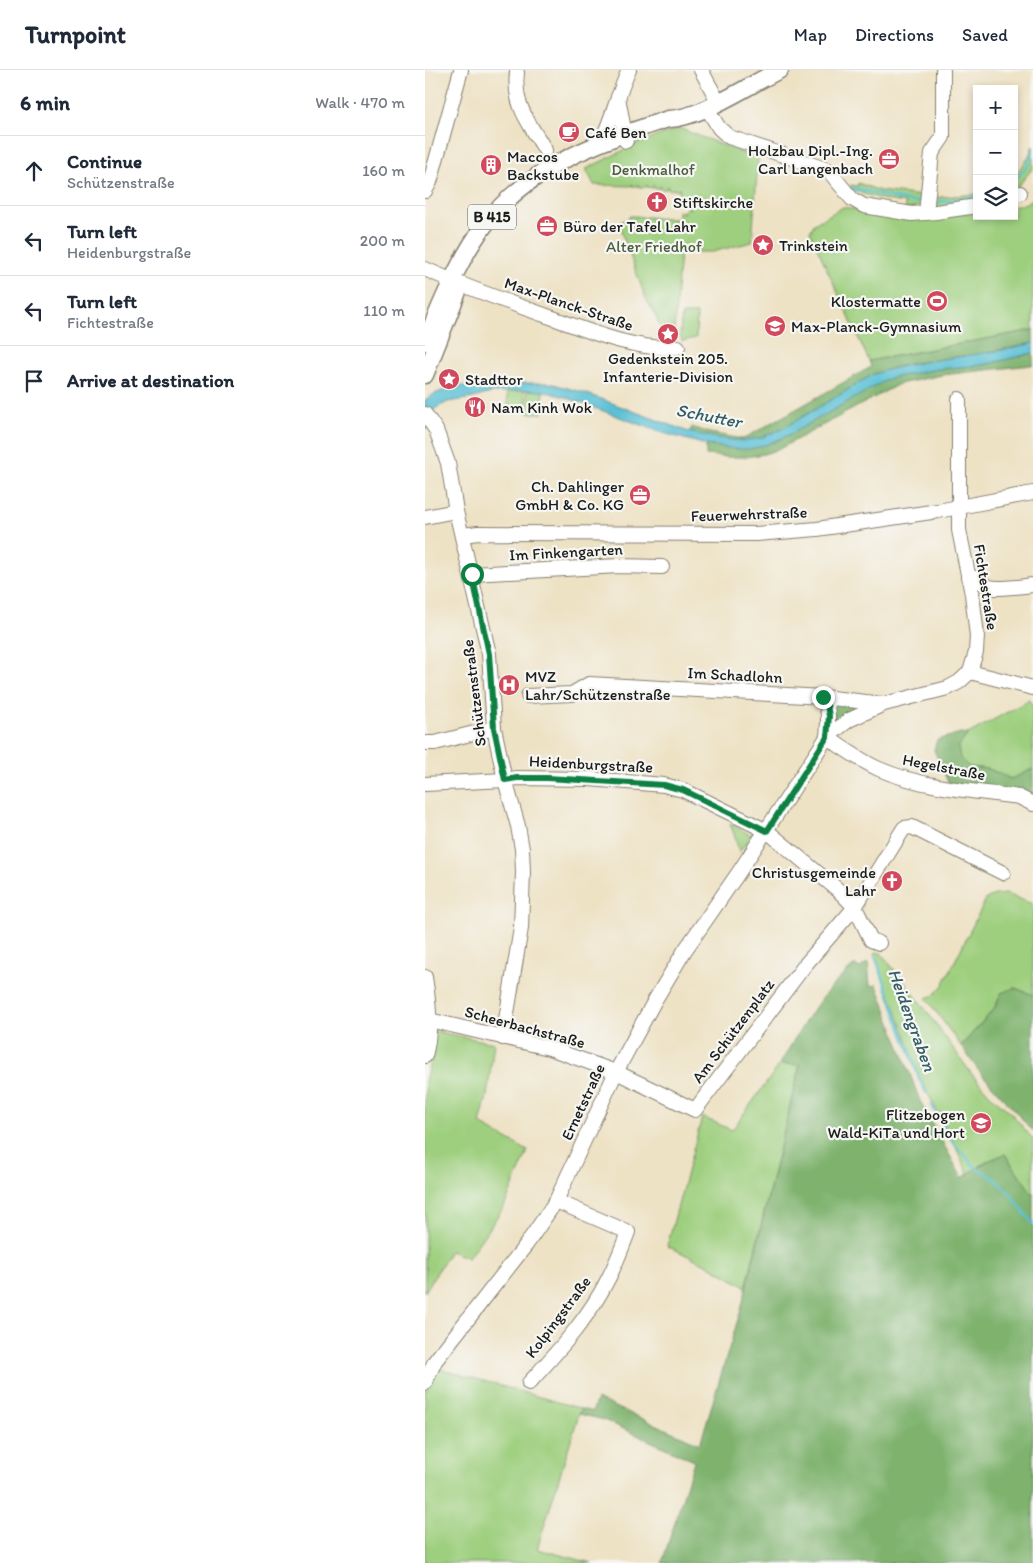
<!DOCTYPE html>
<html lang="en">
<head>
<meta charset="utf-8">
<style>
	:root { --surface:#fff; --page:#f2f2f3; --text:#1f2937; --muted:#747a83; --line:#e0e1e3 }
	body { margin:0; font-family:Itim,sans-serif; background:var(--page); color:var(--text) }
	.controls { position:absolute; right:15px; top:15px; display:grid; overflow:hidden; border-radius:0px; box-shadow:0 2px 8px #0003 }
	.controls button { width:45px; height:45px; display:grid; place-items:center; padding:0; border:0; border-bottom:1px solid var(--line); background:var(--surface); color:var(--text); font:25px sans-serif }
	.stop { position:absolute; width:15px; height:15px; margin:-11px; border:4px solid #0b8043; border-radius:50%; background:#fff }
	.stop.end { background:#0b8043; border-color:#fff; box-shadow:0 1px 5px #0008 }
	.list { margin:0; padding:0; list-style:none }
	h2 { display:flex; justify-content:space-between; align-items:center; height:65px; margin:0; padding:0 20px; font-size:21px }
	h2 small { font-size:16px; font-weight:400; color:var(--muted) }
	.list li { display:grid; grid-template-columns:32px 1fr auto; gap:15px; align-items:center; box-sizing:border-box; height:70px; padding:0 20px; border-top:1px solid var(--line) }
	.list b { display:block; font-size:19px; white-space:nowrap }
	.list p { margin:0; font-size:16px; white-space:nowrap; color:var(--muted) }
	.list em { font-size:16px; font-style:normal; color:var(--muted) }
	.icon { flex:none; width:28px; height:28px; fill:none; stroke:currentColor; stroke-width:2; stroke-linecap:round; stroke-linejoin:round }
	.map { position:relative; flex:none; width:608px; height:1493px; overflow:hidden }
	header { display:flex; align-items:center; gap:30px; box-sizing:border-box; height:70px; padding:0 25px; background:var(--surface); border-bottom:1px solid var(--line) }
	header strong { font-size:24px }
	nav { display:flex; gap:28px; margin-inline-start:auto; font-size:18px }
	main { display:flex }
	aside { flex:1; background:var(--surface) }
	.map>svg:first-child { display:block }
</style>
</head>
<body>
<header>
<strong>Turnpoint</strong>
<nav><a>Map</a><a>Directions</a><a>Saved</a></nav>
</header>
<main>
<aside>
<h2>6 min<small>Walk · 470 m</small></h2>
<ul class="list">
<li><svg class="icon" aria-label="ahead" viewBox="0 0 24 24"><path d="M12 20V5M6 11l6-6 6 6"/></svg><div><b>Continue</b><p>Schützenstraße</p></div><em>160 m</em></li>
<li><svg class="icon" aria-label="left" viewBox="0 0 24 24"><path d="M17 20v-9H6M10 6l-5 5 5 5"/></svg><div><b>Turn left</b><p>Heidenburgstraße</p></div><em>200 m</em></li>
<li><svg class="icon" aria-label="left" viewBox="0 0 24 24"><path d="M17 20v-9H6M10 6l-5 5 5 5"/></svg><div><b>Turn left</b><p>Fichtestraße</p></div><em>110 m</em></li>
<li><svg class="icon" aria-label="arrive" viewBox="0 0 24 24"><path d="M6 21V4h12l-3 4 3 4H6"/></svg><div><b>Arrive at destination</b></div></li>
</ul>
</aside>
<div class="map">
<svg width="608" height="1493" viewBox="0 0 608 1493">
	<rect width="100%" height="100%" fill="#f6f6f2"/>
	<filter id="ink" filterUnits="userSpaceOnUse"><feTurbulence type="fractalNoise" baseFrequency=".02" numOctaves="2"/><feDisplacementMap in="SourceGraphic" scale="10" xChannelSelector="R" yChannelSelector="G"/><feConvolveMatrix kernelMatrix="1 2 1 2 8 2 1 2 1" color-interpolation-filters="sRGB"/></filter>
	<filter id="wash" filterUnits="userSpaceOnUse"><feTurbulence type="fractalNoise" baseFrequency=".0096" numOctaves="4" result="noise"/><feDisplacementMap in="SourceGraphic" scale="20" xChannelSelector="R" yChannelSelector="G"/><feGaussianBlur stdDeviation="1.12" result="paint"/><feColorMatrix in="noise" values="0 0 0 0 0 0 0 0 0 0 0 0 0 0 0 0 0 1.4 0 .05"/><feComposite in="paint" operator="in"/></filter>
	<g filter="url(#wash)">
		<rect width="100%" height="100%" fill="#eee2c5"/>
		<g fill="#9ecf7e" stroke="#5d764d">
			<polygon points="254,58 333,89 327,172 287,182 255,182 248,273 238,273 237,262 227,237 225,237 220,226 193,153 204,148 205,146 211,146 211,148 212,146 218,147 219,148 220,147 225,147 226,149 227,147 233,148 233,150 234,148 240,148 241,150 241,148 247,149 248,151 248,149 253,149 253,141 257,142 259,144 258,141 262,138 265,139 262,137 263,133 264,131 262,132 259,128 260,126 258,128 254,127 255,117 254,120 250,120 250,117 249,120 243,119 242,116 242,119 236,119 235,116 235,118 229,118 229,115 228,118 222,117 222,115 221,117 214,117 213,114 213,116 207,116 207,114 206,116 169,115 161,99 211,74"/>
			<polygon points="608,76 608,98 589,121 589,106 603,88"/>
			<polygon points="433,113 455,121 498,126 498,136 480,140 480,133 460,130 425,120 426,115 433,116"/>
			<polygon points="552,124 552,133 509,140 506,128"/>
			<polygon points="608,129 608,260 444,291 385,162 389,154 418,137 474,148 552,142 552,146 589,146 589,136 599,134"/>
			<polygon points="257,244 272,244 271,268 257,271 255,264"/>
			<polygon points="99,320 101,337 83,338 82,322"/>
			<polygon points="102,320 118,321 118,343 103,343"/>
			<polygon points="604,630 608,636 608,699 586,709 564,699 544,697 534,688 533,677 543,664"/>
			<polygon points="305,754 326,765 329,761 331,763 330,768 326,766 314,782 310,767"/>
			<polygon points="581,824 608,834 608,925 590,918 576,923 569,939 536,976 501,928 509,925 518,915 561,829 569,825"/>
			<polygon points="452,882 456,883 495,932 546,1003 564,1024 586,1043 608,1069 608,1125 580,1084 563,1091 543,1104 528,1071 494,1007 479,961 449,884"/>
			<polygon points="9,961 69,973 62,1026 55,1054 103,1081 79,1137 43,1188 25,1181 0,1222 0,1010 5,993"/>
			<polygon points="355,994 375,994 321,1217 281,1194 242,1176 277,1047 307,1060"/>
			<polygon points="13,1298 157,1339 154,1344 112,1479 167,1493 0,1493 0,1323"/>
		</g>
		<g fill="#7eb26d" stroke="#4d6744">
			<polygon points="608,260 608,273 560,283 482,294 449,304 359,358 335,368 318,371 292,368 264,362 267,357 285,363 318,369 446,297 444,291"/>
			<path d="M608,283V295H606L517,305L474,314L354,379L339,384L321,387H302L281,385V375C302,379 331,379 351,371L465,308L513,299L559,295Z"/>
			<polygon points="409,633 434,636 436,639 408,655"/>
			<polygon points="536,663 543,664 533,677 535,688 544,697 564,699 586,709 608,699 608,730 523,712 509,680 512,670"/>
			<path d="M443,892L445,916L452,915L495,1031L537,1108L563,1091L580,1084L608,1125V1493H237L269,1391L179,1350L154,1344L157,1339L167,1342L172,1329L275,1374L317,1236L375,995L355,994C376,958 396,921 430,895L435,898Z"/>
			<polygon points="590,918 608,925 608,1061 554,1001 536,976 569,939 576,923"/>
		</g>
		<path fill="#57bfd4" stroke="#3a6e78" d="M608,273V283L559,295L513,299L465,308L364,365L340,375L325,379H312L281,375L238,363L140,327L118,321L102,320L66,323L48,328L23,332L11,338L0,350V330L9,324L20,320L43,315L60,313H125L160,323L264,362L292,368L318,371L335,368L359,358L449,304C485,292 522,289 559,283C575,281 592,277 608,273Z"/>
		<g fill="none" stroke-linecap="round" stroke-linejoin="round">
			<g stroke="#57bfd4" stroke-width="2.5">
				<polyline points="589,110 602,97 608,81"/>
				<polyline points="428,118 486,132 498,132"/>
				<polyline points="506,133 552,127"/>
				<polyline points="450,886 495,1011 501,1023"/>
				<polyline points="506,1034 525,1069 550,1097 567,1107 583,1121 608,1154"/>
			</g>
		</g>
	</g>
	<g filter="url(#ink)">
		<g fill="none" stroke-linecap="round" stroke-linejoin="round">
			<g stroke="#857f70" stroke-width="16">
				<g id="minor">
					<polyline points="276,0 294,33"/>
					<path d="M92,2C88,36 104,52 120,80"/>
					<polyline points="193,27 201,71"/>
					<polyline points="282,38 294,58 304,67 403,100 427,129 439,136 487,144 511,142 552,136"/>
					<path d="M176,72C187,49 193,24 204,0"/>
					<polyline points="0,121 5,112 36,0"/>
					<polyline points="589,125 595,123"/>
					<polyline points="501,143 507,83 518,67 518,0"/>
					<path d="M0,199C42,218 85,233 128,248C164,261 214,282 253,277"/>
					<polyline points="0,344 11,360 23,393 31,441 64,584 69,658 80,710 93,756 97,779 98,802 96,858 78,968"/>
					<polyline points="0,447 31,441"/>
					<polyline points="38,465 53,463 331,464 392,459 513,441 608,423"/>
					<polyline points="47,504 194,496 237,497"/>
					<path d="M543,507C555,507 556,514 564,517C574,520 598,516 608,515"/>
					<polyline points="545,602 608,618"/>
					<polyline points="103,626 147,624 164,614 398,627"/>
					<path d="M458,634L398,627C405,640 403,653 402,667C419,679 436,691 454,699C498,718 548,721 594,727L608,734"/>
					<polyline points="0,673 10,673 69,658"/>
					<polyline points="0,714 80,710 92,708 164,709 239,715 258,720 342,761 412,819 430,837 446,870 454,873"/>
					<path d="M0,907C4,933 7,960 0,986"/>
					<polyline points="0,949 124,978 191,1002 270,1040 380,895 430,837 479,758 487,757 578,803"/>
					<polyline points="0,1313 10,1291 101,1175 131,1131 191,1002 230,930 260,880 314,802 402,667 424,650 459,634 523,618 534,612 545,602 551,582 552,566 547,524 534,460 534,329"/>
					<path d="M104,1313C133,1281 164,1248 183,1209C191,1194 197,1178 203,1162L131,1131"/>
				</g>
			</g>
			<g stroke="#857f70" stroke-width="19">
				<g id="major">
					<path d="M0,272C17,232 33,191 59,156C104,96 175,71 243,49C275,49 325,14 355,0"/>
					<polyline points="0,305 34,219"/>
				</g>
			</g>
			<use href="#minor" stroke="#fff" stroke-width="14"/>
			<use href="#major" stroke="#fff" stroke-width="16"/>
		</g>
	</g>
	<g fill="none" stroke-linecap="round" stroke-linejoin="round" filter="url(#ink)">
		<polyline stroke="#0b8043" stroke-width="6" points="47,504 64,584 69,658 80,710 92,708 122,708 239,715 258,720 342,761 402,667 404,646 402,635 398,627"/>
	</g>
	<defs>
		<g id="cafe-disc" transform="scale(1.125)"><circle r="9.5" fill="#d1495b" stroke="#f6f6f2"/><path d="M-5.5-4.5H6V0H3Q3 3.5 0 3.5H-2.5Q-5.5 3.5-5.5 0ZM3-3.2v2h1.7v-2ZM-6 4.5H4V6H-6Z" fill="#fff"/></g>
		<g id="office-disc" transform="scale(1.125)"><circle r="9.5" fill="#d1495b" stroke="#f6f6f2"/><path d="M-6-3h4V-5.5h4V-3h4V5H-6ZM-1-4.5V-3h2v-1.5ZM-6 0V1H6V0Z" fill="#fff"/></g>
		<g id="building-disc" transform="scale(1.125)"><circle r="9.5" fill="#d1495b" stroke="#f6f6f2"/><path d="M-4-6H4V6H1V3H-1V6H-4ZM-2.5-4.3h1.7v1.8h-1.7ZM.8-4.3h1.7v1.8H.8ZM-2.5-1h1.7V.8h-1.7ZM.8-1h1.7V.8H.8Z" fill="#fff"/></g>
		<g id="church-disc" transform="scale(1.125)"><circle r="9.5" fill="#d1495b" stroke="#f6f6f2"/><path d="M-1.2-6h2.4v3.5h3.3v2.4h-3.3V6h-2.4V-.1h-3.3v-2.4h3.3Z" fill="#fff"/></g>
		<g id="sight-disc" transform="scale(1.125)"><circle r="9.5" fill="#d1495b" stroke="#f6f6f2"/><path d="M0-6L1.8-2.2L6-1.7L2.9 1.2L3.7 5.4L0 3.3L-3.7 5.4L-2.9 1.2L-6-1.7L-1.8-2.2Z" fill="#fff"/></g>
		<g id="stadium-disc" transform="scale(1.125)"><circle r="9.5" fill="#d1495b" stroke="#f6f6f2"/><path d="M0-5a6.5 5 0 1 0 0 10a6.5 5 0 1 0 0-10ZM-3.5-1.8h7v3.6h-7Z" fill="#fff"/></g>
		<g id="school-disc" transform="scale(1.125)"><circle r="9.5" fill="#d1495b" stroke="#f6f6f2"/><path d="M0-5L7-2L0 1L-7-2ZM-4 1L0 2.5L4 1V4Q0 6-4 4Z" fill="#fff"/></g>
		<g id="restaurant-disc" transform="scale(1.125)"><circle r="9.5" fill="#d1495b" stroke="#f6f6f2"/><path d="M-5-6h1v4h1v-4h1v4h1v-4h1v5L-1.5 .5V6h-2V.5L-5-1ZM5-6V6H3V1.5H1.5Q1.5-4 5-6Z" fill="#fff"/></g>
		<g id="hospital-disc" transform="scale(1.125)"><circle r="9.5" fill="#d1495b" stroke="#f6f6f2"/><path d="M-5-5h3v3.5h4V-5h3V5h-3V1.5h-4V5h-3Z" fill="#fff"/></g>
	</defs>
	<g fill-rule="evenodd">
		<use href="#cafe-disc" x="144" y="62"/>
		<use href="#office-disc" x="464" y="89"/>
		<use href="#building-disc" x="66" y="95"/>
		<use href="#church-disc" x="232" y="132"/>
		<use href="#office-disc" x="122" y="156"/>
		<use href="#sight-disc" x="338" y="175"/>
		<use href="#stadium-disc" x="512" y="231"/>
		<use href="#school-disc" x="350" y="256"/>
		<use href="#sight-disc" x="243" y="264"/>
		<use href="#sight-disc" x="24" y="309"/>
		<use href="#restaurant-disc" x="50" y="337"/>
		<use href="#office-disc" x="215" y="425"/>
		<use href="#hospital-disc" x="84" y="615"/>
		<use href="#church-disc" x="467" y="811"/>
		<use href="#school-disc" x="556" y="1053"/>
	</g>
	<g text-anchor="middle" dominant-baseline="central" stroke-width="4.5" stroke-linejoin="round" paint-order="stroke">
		<rect fill="#f6f6f2" stroke="#5d5d5c" stroke-width="1" x="43" y="134.5" width="48" height="25" rx="4"/>
		<g font-size="15" font-weight="bold" fill="#1c1c1c">
			<text x="67" y="147">B 415</text>
		</g>
		<g font-size="16" fill="#1c1c1c" stroke="#f6f6f2" text-anchor="start">
			<text x="160" y="62">Café Ben</text>
			<text x="448" y="80" text-anchor="end">Holzbau Dipl.-Ing.<tspan x="448" dy="18">Carl Langenbach</tspan></text>
			<text x="82" y="86">Maccos<tspan x="82" dy="18">Backstube</tspan></text>
			<text x="248" y="132">Stiftskirche</text>
			<text x="138" y="156">Büro der Tafel Lahr</text>
			<text x="354" y="175">Trinkstein</text>
			<text x="496" y="231" text-anchor="end">Klostermatte</text>
			<text x="366" y="256">Max-Planck-Gymnasium</text>
			<text x="243" y="288" text-anchor="middle">Gedenkstein 205.<tspan x="243" dy="18">Infanterie-Division</tspan></text>
			<text x="40" y="309">Stadttor</text>
			<text x="66" y="337">Nam Kinh Wok</text>
			<text x="199" y="416" text-anchor="end">Ch. Dahlinger<tspan x="199" dy="18">GmbH &amp; Co. KG</tspan></text>
			<text x="100" y="606">MVZ<tspan x="100" dy="18">Lahr/Schützenstraße</tspan></text>
			<text x="451" y="802" text-anchor="end">Christusgemeinde<tspan x="451" dy="18">Lahr</tspan></text>
			<text x="540" y="1044" text-anchor="end">Flitzebogen<tspan x="540" dy="18">Wald-KiTa und Hort</tspan></text>
		</g>
		<g font-size="16" fill="#4a5b3e" stroke="#f6f6f2">
			<text x="228" y="99">Denkmalhof</text>
			<text x="229" y="176">Alter Friedhof</text>
		</g>
		<g font-size="16" fill="#1c1c1c" stroke="#f6f6f2">
			<text transform="translate(144 234) rotate(19)">Max-Planck-Straße</text>
			<text transform="translate(324 444) rotate(-2)">Feuerwehrstraße</text>
			<text transform="translate(141 482) rotate(-3)">Im Finkengarten</text>
			<text transform="translate(561 517) rotate(81)">Fichtestraße</text>
			<text transform="translate(310 605) rotate(3)">Im Schadlohn</text>
			<text transform="translate(49 623) rotate(-97)">Schützenstraße</text>
			<text transform="translate(166 694) rotate(3)">Heidenburgstraße</text>
			<text transform="translate(519 697) rotate(11)">Hegelstraße</text>
			<text transform="translate(100 957) rotate(15)">Scheerbachstraße</text>
			<text transform="translate(308 961) rotate(-53)">Am Schützenplatz</text>
			<text transform="translate(158 1032) rotate(-65)">Ernetstraße</text>
			<text transform="translate(133 1247) rotate(-53)">Kolpingstraße</text>
		</g>
		<g font-size="18" font-style="italic" fill="#345d66" stroke="#f6f6f2">
			<text transform="translate(284 346) rotate(11)">Schutter</text>
			<text transform="translate(487 950) rotate(70)">Heidengraben</text>
		</g>
	</g>
</svg>
<div class="controls">
<button>+</button>
<button>−</button>
<button><svg class="icon" aria-label="layers" viewBox="0 0 24 24"><path d="M12 4l9 5-9 5-9-5zM3 14l9 5 9-5"/></svg></button>
</div>
<div class="stop" style="left:47px;top:504px"></div>
<div class="stop end" style="left:398px;top:627px"></div>
</div>
</main>
</body>
</html>
